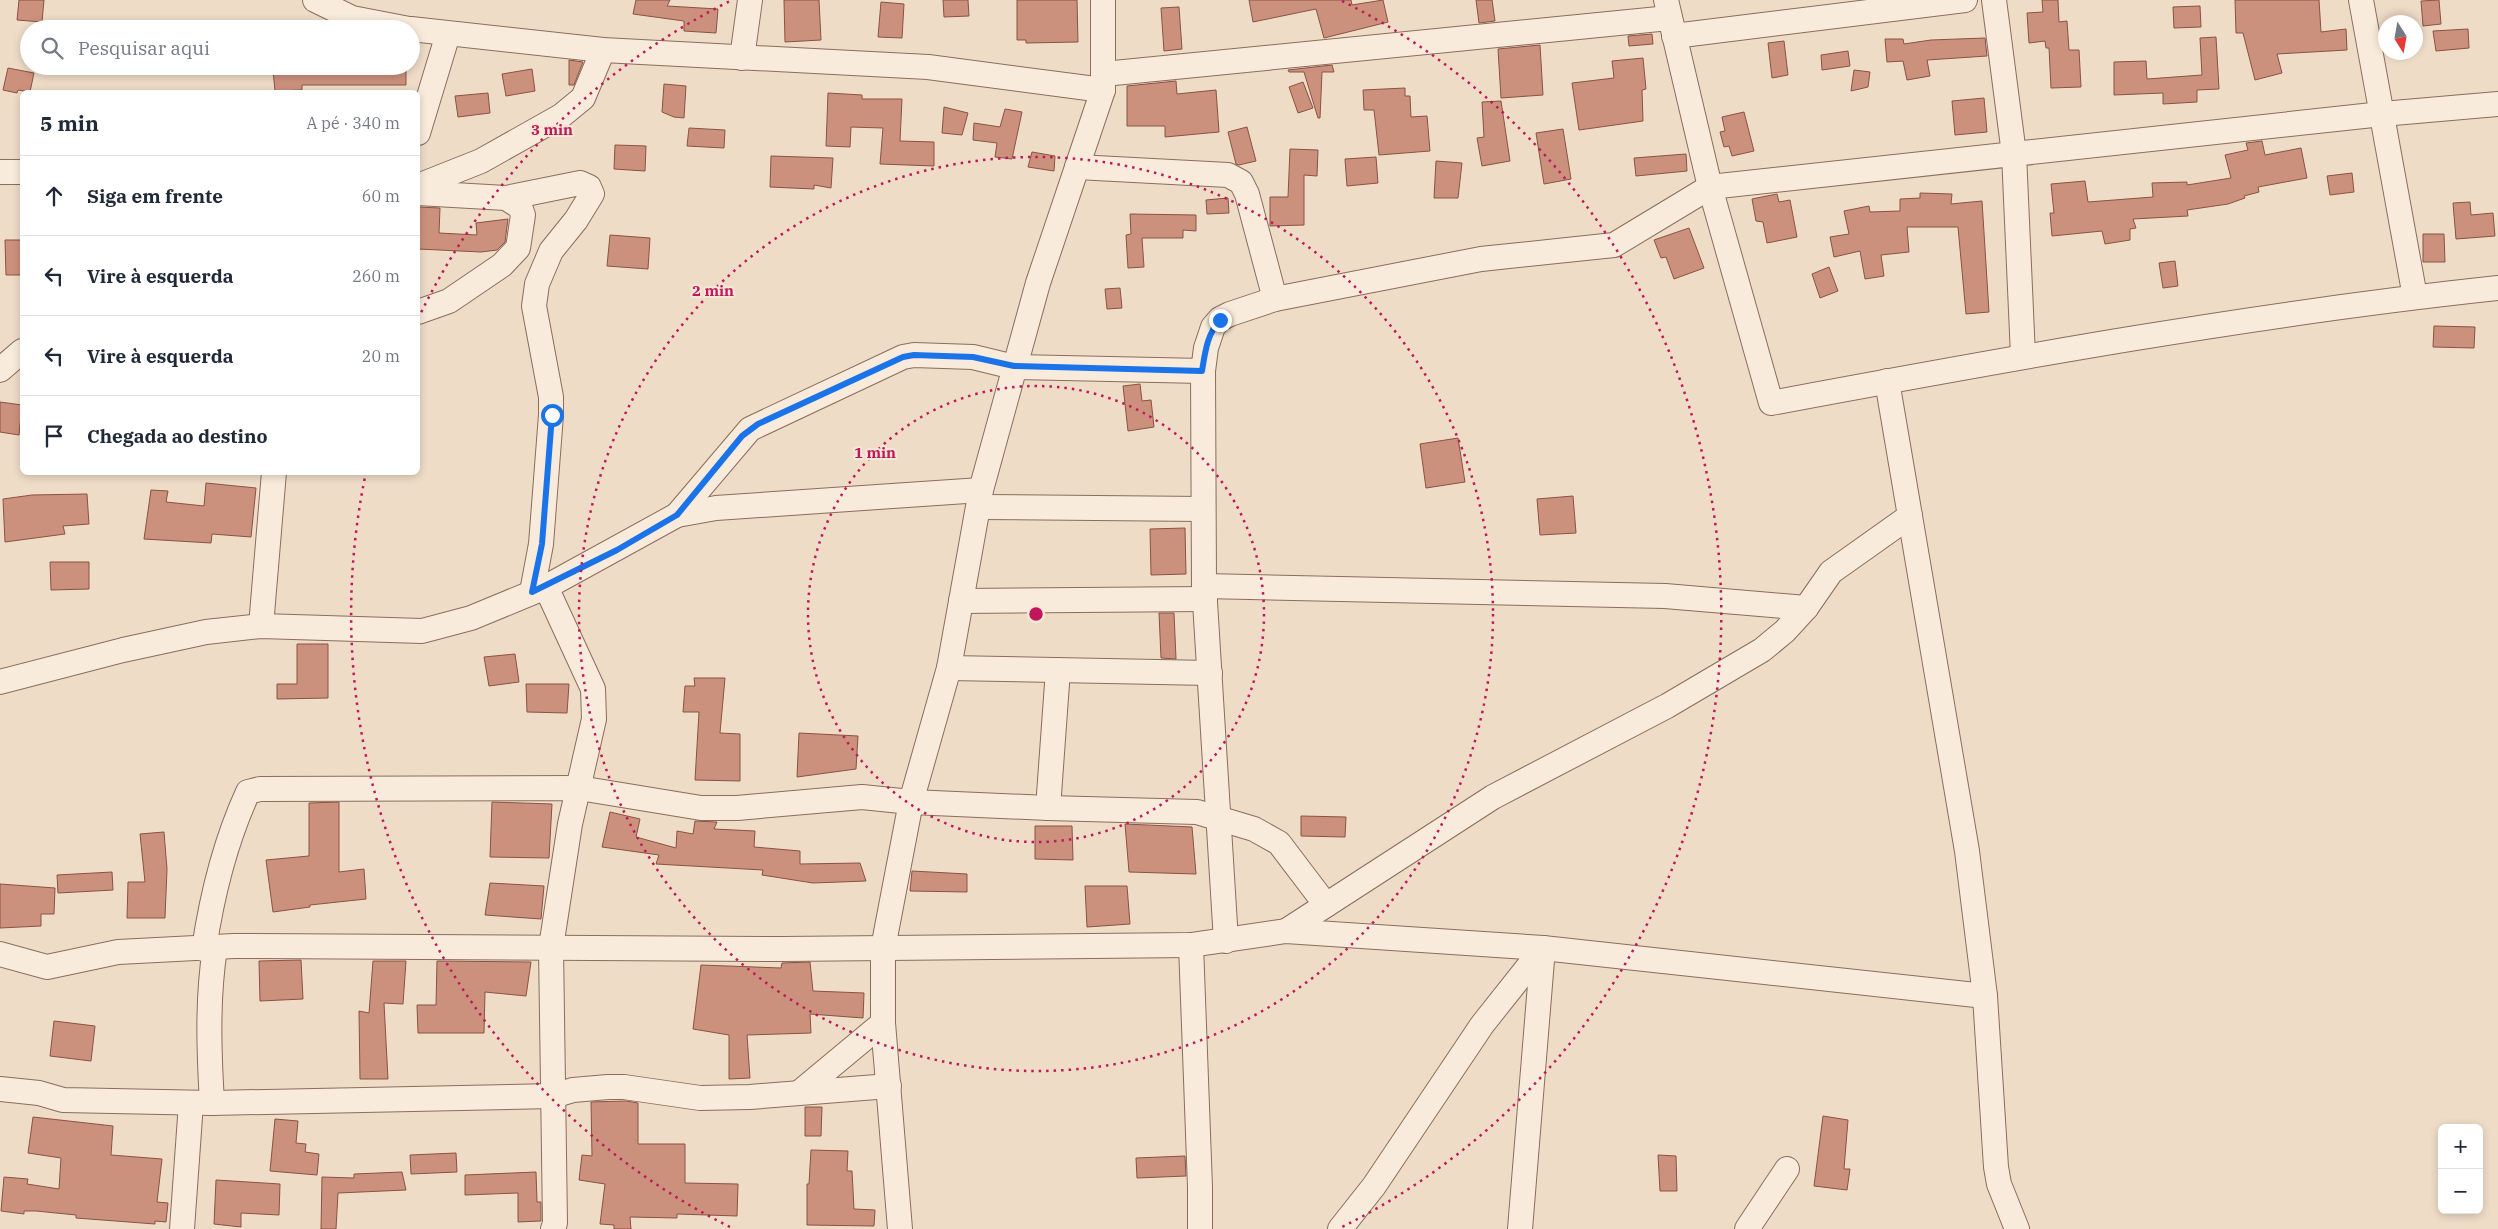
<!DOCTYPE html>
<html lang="pt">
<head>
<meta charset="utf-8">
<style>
	:root { --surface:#fff; --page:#f2f2f3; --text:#1f2937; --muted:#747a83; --line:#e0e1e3 }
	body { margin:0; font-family:"IBM Plex Serif",serif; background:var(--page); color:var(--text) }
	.controls { position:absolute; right:15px; bottom:15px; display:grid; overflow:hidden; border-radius:8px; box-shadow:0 2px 8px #0003 }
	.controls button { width:45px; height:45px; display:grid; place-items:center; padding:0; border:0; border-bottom:1px solid var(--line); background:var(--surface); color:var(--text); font:25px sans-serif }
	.compass { position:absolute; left:2378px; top:15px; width:45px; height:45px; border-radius:50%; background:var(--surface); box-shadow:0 2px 8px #0003; rotate:169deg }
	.stop { position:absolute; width:15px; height:15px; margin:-11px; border:4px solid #1a73e8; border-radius:50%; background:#fff }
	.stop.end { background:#1a73e8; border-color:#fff; box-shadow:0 1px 5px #0008 }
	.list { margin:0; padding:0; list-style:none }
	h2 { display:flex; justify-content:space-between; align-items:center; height:65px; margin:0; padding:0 20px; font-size:21px }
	h2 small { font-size:16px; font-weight:400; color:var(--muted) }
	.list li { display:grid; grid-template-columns:32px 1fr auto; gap:15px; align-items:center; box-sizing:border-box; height:80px; padding:0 20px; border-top:1px solid var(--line) }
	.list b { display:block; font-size:19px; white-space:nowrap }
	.list em { font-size:16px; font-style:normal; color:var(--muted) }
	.icon { flex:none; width:28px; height:28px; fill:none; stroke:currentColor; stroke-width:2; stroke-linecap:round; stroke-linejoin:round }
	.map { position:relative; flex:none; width:2498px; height:1229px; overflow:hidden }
	.search { position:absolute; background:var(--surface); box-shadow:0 2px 8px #0003; left:20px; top:20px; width:400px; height:55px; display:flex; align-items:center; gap:12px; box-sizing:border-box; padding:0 18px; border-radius:28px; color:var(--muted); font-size:19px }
	.panel { position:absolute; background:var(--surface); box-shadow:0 2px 8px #0003; left:20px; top:90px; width:400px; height:385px; border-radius:8px }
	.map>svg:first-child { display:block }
</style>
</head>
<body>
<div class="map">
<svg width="2498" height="1229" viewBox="0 0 2498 1229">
	<rect width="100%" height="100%" fill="#eedcc7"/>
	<g fill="#cc917d" stroke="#8a5242">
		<polygon points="19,0 44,0 42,22 17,20"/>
		<polygon points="636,0 670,0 667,6 718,9 716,33 684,31 684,21 633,14"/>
		<polygon points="784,0 819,0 821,40 785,42"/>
		<polygon points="943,0 968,0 969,16 944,17"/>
		<polygon points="1017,0 1077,0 1078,42 1026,43 1026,40 1017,40"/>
		<polygon points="1249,0 1351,0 1352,5 1383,0 1388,22 1324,38 1316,9 1253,22"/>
		<polygon points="1476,0 1492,0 1495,21 1479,23"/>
		<polygon points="2042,0 2058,0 2059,22 2067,21 2069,50 2079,50 2081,87 2051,88 2049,48 2046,48 2045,41 2029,43 2027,13 2043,12"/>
		<polygon points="2235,0 2319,0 2321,32 2346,29 2347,50 2277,54 2282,73 2255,80 2243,33 2236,33"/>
		<polygon points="2439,0 2441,24 2423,26 2421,1"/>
		<polygon points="881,2 904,4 902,38 878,37"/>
		<polygon points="2200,6 2201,27 2174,28 2173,7"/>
		<polygon points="1179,7 1182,49 1164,51 1161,8"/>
		<polygon points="2468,29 2469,48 2436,51 2433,31"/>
		<polygon points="1652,34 1653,44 1629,46 1628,36"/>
		<polygon points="2216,37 2219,89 2197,90 2197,102 2163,104 2163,93 2114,95 2114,62 2146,61 2147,79 2202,75 2200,38"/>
		<polygon points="1985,38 1987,56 1927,60 1930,76 1907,80 1903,61 1887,62 1885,39 1903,39 1904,44 1931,40"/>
		<polygon points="1784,41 1788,75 1772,78 1768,43"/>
		<polygon points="1540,45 1543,95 1501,98 1498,49"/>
		<polygon points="1848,51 1850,66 1822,70 1821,55"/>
		<polygon points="1643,58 1646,89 1642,90 1643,121 1579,130 1572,83 1614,78 1612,61"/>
		<polygon points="569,60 583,62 574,85 569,85"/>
		<polygon points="1332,65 1334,72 1322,72 1320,118 1318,118 1304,72 1289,72 1288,70"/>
		<polygon points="283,66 406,66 406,85 302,85 302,90 275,91 273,70 283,69"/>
		<polygon points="8,68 34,73 30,92 18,90 17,93 3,90"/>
		<polygon points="532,69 535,91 506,96 502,74"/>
		<polygon points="1854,70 1870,72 1868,87 1851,91"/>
		<polygon points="1176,81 1177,94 1216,90 1219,132 1165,137 1165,126 1127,126 1127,86"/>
		<polygon points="1303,82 1313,108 1298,113 1289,87"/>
		<polygon points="664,84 686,86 684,118 674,117 662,112"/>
		<polygon points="1405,88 1405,96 1410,96 1411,117 1427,116 1430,151 1379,155 1374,110 1364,110 1363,90"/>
		<polygon points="488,93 490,113 458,117 455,96"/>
		<polygon points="828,93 862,95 862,99 902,99 900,141 934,142 934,166 880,164 883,128 851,127 850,147 826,146"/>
		<polygon points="1984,98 1987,132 1955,135 1952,101"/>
		<polygon points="1501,101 1510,161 1482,166 1477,138 1484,137 1482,102"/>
		<polygon points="944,107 968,113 962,135 942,133"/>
		<polygon points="1005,109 1022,112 1012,159 995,157 997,143 973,140 974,123 1000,127"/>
		<polygon points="1744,112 1754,151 1732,156 1729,146 1724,147 1720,132 1725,131 1722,117"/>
		<polygon points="1247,127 1256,161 1239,165 1236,164 1228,132"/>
		<polygon points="689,128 725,130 724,148 687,146"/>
		<polygon points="1563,129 1571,179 1544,184 1536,133"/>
		<polygon points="2262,141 2265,155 2301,148 2307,178 2258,187 2259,192 2244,196 2245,198 2228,204 2187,210 2188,216 2133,219 2136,228 2130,229 2130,240 2105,244 2102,231 2052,236 2050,213 2054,213 2051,184 2085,181 2088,202 2153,197 2152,183 2187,182 2187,185 2231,178 2225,155 2248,150 2246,143"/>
		<polygon points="615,145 646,146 645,171 614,169"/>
		<polygon points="1290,149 1318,150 1317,176 1304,175 1304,225 1270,226 1270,197 1288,197"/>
		<polygon points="1032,152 1055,156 1054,171 1028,167"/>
		<polygon points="1686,154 1687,171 1636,176 1634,158"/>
		<polygon points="771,156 833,158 831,188 814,185 814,189 770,187"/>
		<polygon points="1376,157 1378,183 1347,186 1345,159"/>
		<polygon points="1436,161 1462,163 1458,198 1434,198"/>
		<polygon points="2352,173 2354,192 2330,195 2327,176"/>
		<polygon points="1920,193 1952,194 1951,204 1982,201 1989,312 1966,314 1958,227 1907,227 1909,252 1881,255 1884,276 1865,279 1860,251 1834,257 1830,237 1849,234 1844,211 1869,206 1870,212 1900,211 1900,199 1920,198"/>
		<polygon points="1777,194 1779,202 1790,200 1797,237 1767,243 1763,222 1756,221 1752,199"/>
		<polygon points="1228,198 1229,213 1207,214 1206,200"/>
		<polygon points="2470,202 2471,215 2493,213 2495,236 2456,239 2453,203"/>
		<polygon points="418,207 440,208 439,233 477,235 476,223 508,219 505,242 497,250 481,252 418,249"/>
		<polygon points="1130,214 1196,215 1196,231 1183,230 1183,238 1142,238 1144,267 1128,268 1126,235 1131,234"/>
		<polygon points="1689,228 1704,268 1674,279 1666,257 1661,258 1654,240"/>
		<polygon points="2423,234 2444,234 2445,262 2423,262"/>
		<polygon points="610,235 650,238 648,269 607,266"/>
		<polygon points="5,240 22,240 22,275 6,275"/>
		<polygon points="2175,261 2178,286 2163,288 2159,263"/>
		<polygon points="1829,267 1838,291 1820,298 1812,274"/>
		<polygon points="1120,288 1122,308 1107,309 1105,289"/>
		<polygon points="2434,326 2475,327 2474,348 2433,347"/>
		<polygon points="1140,384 1142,401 1151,400 1154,427 1128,431 1123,386"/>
		<polygon points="0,402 22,405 19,435 0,432"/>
		<polygon points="1458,438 1465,482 1426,488 1420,444"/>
		<polygon points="206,483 256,488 251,537 212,534 211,543 144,539 151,490 168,491 166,502 204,506"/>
		<polygon points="87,494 89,524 63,526 65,534 5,542 3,499 32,495"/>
		<polygon points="1573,496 1576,533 1540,535 1537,499"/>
		<polygon points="1185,528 1186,574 1151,575 1150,529"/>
		<polygon points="50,562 89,562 89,589 51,590"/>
		<polygon points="1159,613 1174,613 1176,659 1161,658"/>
		<polygon points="297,644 328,644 328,698 277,699 277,684 297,684"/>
		<polygon points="515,654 519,682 489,686 484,657"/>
		<polygon points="694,678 725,678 720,733 740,734 740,781 695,780 699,712 683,712 685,686 695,686"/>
		<polygon points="526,684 569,684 567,713 527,712"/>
		<polygon points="799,733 858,736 856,769 797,777"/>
		<polygon points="339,802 339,872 364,869 366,899 310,905 310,907 273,912 266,860 309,856 309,803"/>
		<polygon points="492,802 552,804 549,858 490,857"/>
		<polygon points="610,812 640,819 636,837 676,848 677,831 693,834 695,821 717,822 714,829 755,831 754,847 800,851 800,864 860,863 866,881 813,883 762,875 763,870 656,864 659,855 602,847"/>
		<polygon points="1301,816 1346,817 1345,837 1301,836"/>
		<polygon points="1125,824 1192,827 1196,874 1129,872"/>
		<polygon points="1035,826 1072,826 1073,860 1035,859"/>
		<polygon points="164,832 167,869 165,918 127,918 128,882 145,882 140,834"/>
		<polygon points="912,871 967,874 967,892 910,891"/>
		<polygon points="112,872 113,890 58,893 57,875"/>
		<polygon points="490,883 544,886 541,919 485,915"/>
		<polygon points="0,884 55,888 54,914 41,914 41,926 0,928"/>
		<polygon points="1085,886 1127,886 1130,924 1087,927"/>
		<polygon points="301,960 303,999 260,1001 259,961"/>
		<polygon points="373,961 406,961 403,1004 384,1003 388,1079 360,1079 359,1011 369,1013"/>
		<polygon points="437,961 531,962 526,996 485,992 484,1033 418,1033 417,1005 436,1005"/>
		<polygon points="810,962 813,991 864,993 863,1018 810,1014 811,1033 747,1035 750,1078 729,1079 729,1035 693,1029 701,965 781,968 782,963"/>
		<polygon points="54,1021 95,1026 91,1061 50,1056"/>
		<polygon points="626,1101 638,1103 638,1144 685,1144 685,1183 738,1184 737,1216 677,1214 677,1218 630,1217 631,1229 614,1229 614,1225 600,1224 605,1184 579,1180 582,1155 592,1156 591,1102"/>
		<polygon points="805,1107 822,1107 821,1136 805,1136"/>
		<polygon points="1823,1116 1848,1120 1844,1169 1850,1169 1847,1190 1814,1186"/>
		<polygon points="33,1117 113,1126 111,1155 162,1159 157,1202 168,1203 166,1222 155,1221 155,1224 76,1218 76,1215 36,1211 24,1211 24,1214 1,1211 4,1177 28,1179 27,1184 59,1189 61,1158 28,1153"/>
		<polygon points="275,1119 298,1121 296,1143 306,1144 305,1152 319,1154 317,1175 270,1171"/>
		<polygon points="811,1150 848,1151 847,1171 852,1171 854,1209 875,1210 874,1226 807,1225 807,1184 809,1184"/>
		<polygon points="456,1153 457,1172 411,1174 410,1155"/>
		<polygon points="1658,1155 1676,1156 1677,1191 1660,1191"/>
		<polygon points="1185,1156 1186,1176 1137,1178 1136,1158"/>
		<polygon points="402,1172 406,1190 338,1193 336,1229 321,1229 322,1177 354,1178 354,1174"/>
		<polygon points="536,1172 537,1202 541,1202 541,1221 518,1222 518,1193 465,1195 465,1175"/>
		<polygon points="216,1180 280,1184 279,1215 241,1213 241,1227 214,1224"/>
	</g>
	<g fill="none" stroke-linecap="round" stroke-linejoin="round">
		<g stroke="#8a6d5c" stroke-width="26">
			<g id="minor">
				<polyline points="315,0 352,18 409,29"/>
				<path d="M1666,0L1710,187L1771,403C2012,358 2254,314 2498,288"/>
				<polyline points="1994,0 2014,154 2023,356"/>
				<polyline points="2361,0 2415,297"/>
				<polyline points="411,29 603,50 928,67 1103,90"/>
				<polyline points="1674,36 1965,0"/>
				<polyline points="742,58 750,0"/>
				<polyline points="1104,74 1669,18"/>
				<polyline points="418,133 448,34"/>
				<polyline points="1077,167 1228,175 1241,182 1247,194 1275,299"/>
				<polyline points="0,172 22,172"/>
				<polyline points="418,186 481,161 561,116 583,98 603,50"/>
				<polyline points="418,193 506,198 520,207 523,215 518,248 502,265 449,301 418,312"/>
				<polyline points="506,198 580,183 589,187 592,194 576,220 551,251 537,284 534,306 551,397 551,415 541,544 532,592"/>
				<polyline points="0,370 22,351"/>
				<polyline points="1887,381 1967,851 1985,996 1996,1167 1999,1184 2017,1229"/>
				<polyline points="979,507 1203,509"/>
				<polyline points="677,515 750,429 903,357 914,355 973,357 1014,367 1203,371"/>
				<polyline points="1204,586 1665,596 1806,608"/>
				<polyline points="546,587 593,689 594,719 570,824 551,947 555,1223 553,1229"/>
				<polyline points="961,601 1205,599"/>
				<polyline points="261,626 274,472"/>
				<polyline points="949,668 1210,673"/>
				<polyline points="0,682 123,650 206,632 261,626 422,631 471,618 546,587 677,515 716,508 981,490"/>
				<polyline points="1048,808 1058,670"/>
				<polyline points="1286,931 1493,797 1667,706 1762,650 1785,631 1806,608 1831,572 1910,516"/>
				<polyline points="1226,941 1204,586 1203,371 1206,348 1213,327 1220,319 1230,314 1275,299 1481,259 1614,245 1710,187 2382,114 2498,104"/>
				<polyline points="1191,945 1200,1187 1200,1229"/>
				<path d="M204,949C212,895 225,842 248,792L260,789L579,788L701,808H737L862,797L911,802L1048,808L1197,812L1254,829L1279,843L1326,905"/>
				<polyline points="0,954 47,967 118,952 234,946 783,949 1191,945 1286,931 1543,948 1985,996"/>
				<polyline points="0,1089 39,1093 63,1100 212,1103 553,1096 573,1090 608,1087 624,1087 700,1098 750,1097 889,1086"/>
				<polyline points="800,1092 883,1023"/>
				<path d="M212,1103C209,1051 207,1000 215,948"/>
				<polyline points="182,1229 191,1103"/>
				<polyline points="900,1229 883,1023 883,948 911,802 949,668 981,490 1038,283 1103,90 1103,0"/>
				<polyline points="1340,1229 1374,1186 1482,1025 1543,948"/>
				<polyline points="1520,1229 1543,948"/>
				<polyline points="1747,1229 1787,1169"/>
			</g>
		</g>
		<use href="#minor" stroke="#f9ebdb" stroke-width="24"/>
	</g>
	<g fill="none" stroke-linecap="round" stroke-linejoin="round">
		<path stroke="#1a73e8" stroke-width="6" d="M552,415L542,544L532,592L617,550L677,515L742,436L758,424L903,357L914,355L973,357L1014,366L1202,371C1205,353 1207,334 1220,320"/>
	</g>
	<g fill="none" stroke="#c2185b" stroke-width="2.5" stroke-dasharray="2.5 5">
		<circle cx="1036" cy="614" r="228"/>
		<circle cx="1036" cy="614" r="457"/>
		<path d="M730 1227A685 685 0 0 1 365 477M418 319A685 685 0 0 1 730 1M1342 1A685 685 0 0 1 1342 1227"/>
	</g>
	<circle cx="1036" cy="614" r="8" fill="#c2185b" stroke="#f6e8d7" stroke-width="2.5"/>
	<g font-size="15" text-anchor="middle" font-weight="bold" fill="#c2185b" stroke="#f6e8d7" stroke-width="4" stroke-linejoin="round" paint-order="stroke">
		<text x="552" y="135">3 min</text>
		<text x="713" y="296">2 min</text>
		<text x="875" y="458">1 min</text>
	</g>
</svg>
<div class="controls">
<button>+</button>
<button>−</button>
</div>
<svg class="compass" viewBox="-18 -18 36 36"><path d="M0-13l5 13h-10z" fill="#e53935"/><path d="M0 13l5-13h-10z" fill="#747a83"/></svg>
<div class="stop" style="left:552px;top:415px"></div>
<div class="stop end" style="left:1220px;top:320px"></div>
<div class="search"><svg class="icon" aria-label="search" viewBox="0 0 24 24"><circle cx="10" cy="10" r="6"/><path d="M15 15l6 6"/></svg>Pesquisar aqui</div>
<section class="panel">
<h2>5 min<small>A pé · 340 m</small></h2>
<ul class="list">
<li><svg class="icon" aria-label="ahead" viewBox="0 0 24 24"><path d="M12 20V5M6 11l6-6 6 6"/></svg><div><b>Siga em frente</b></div><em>60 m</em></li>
<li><svg class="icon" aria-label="left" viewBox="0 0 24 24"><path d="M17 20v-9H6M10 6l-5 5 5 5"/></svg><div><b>Vire à esquerda</b></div><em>260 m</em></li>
<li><svg class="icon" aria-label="left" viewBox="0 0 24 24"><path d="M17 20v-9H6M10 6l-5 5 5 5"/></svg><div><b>Vire à esquerda</b></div><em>20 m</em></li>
<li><svg class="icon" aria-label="arrive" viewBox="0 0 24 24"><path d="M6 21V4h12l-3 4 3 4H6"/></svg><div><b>Chegada ao destino</b></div></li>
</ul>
</section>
</div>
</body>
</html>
